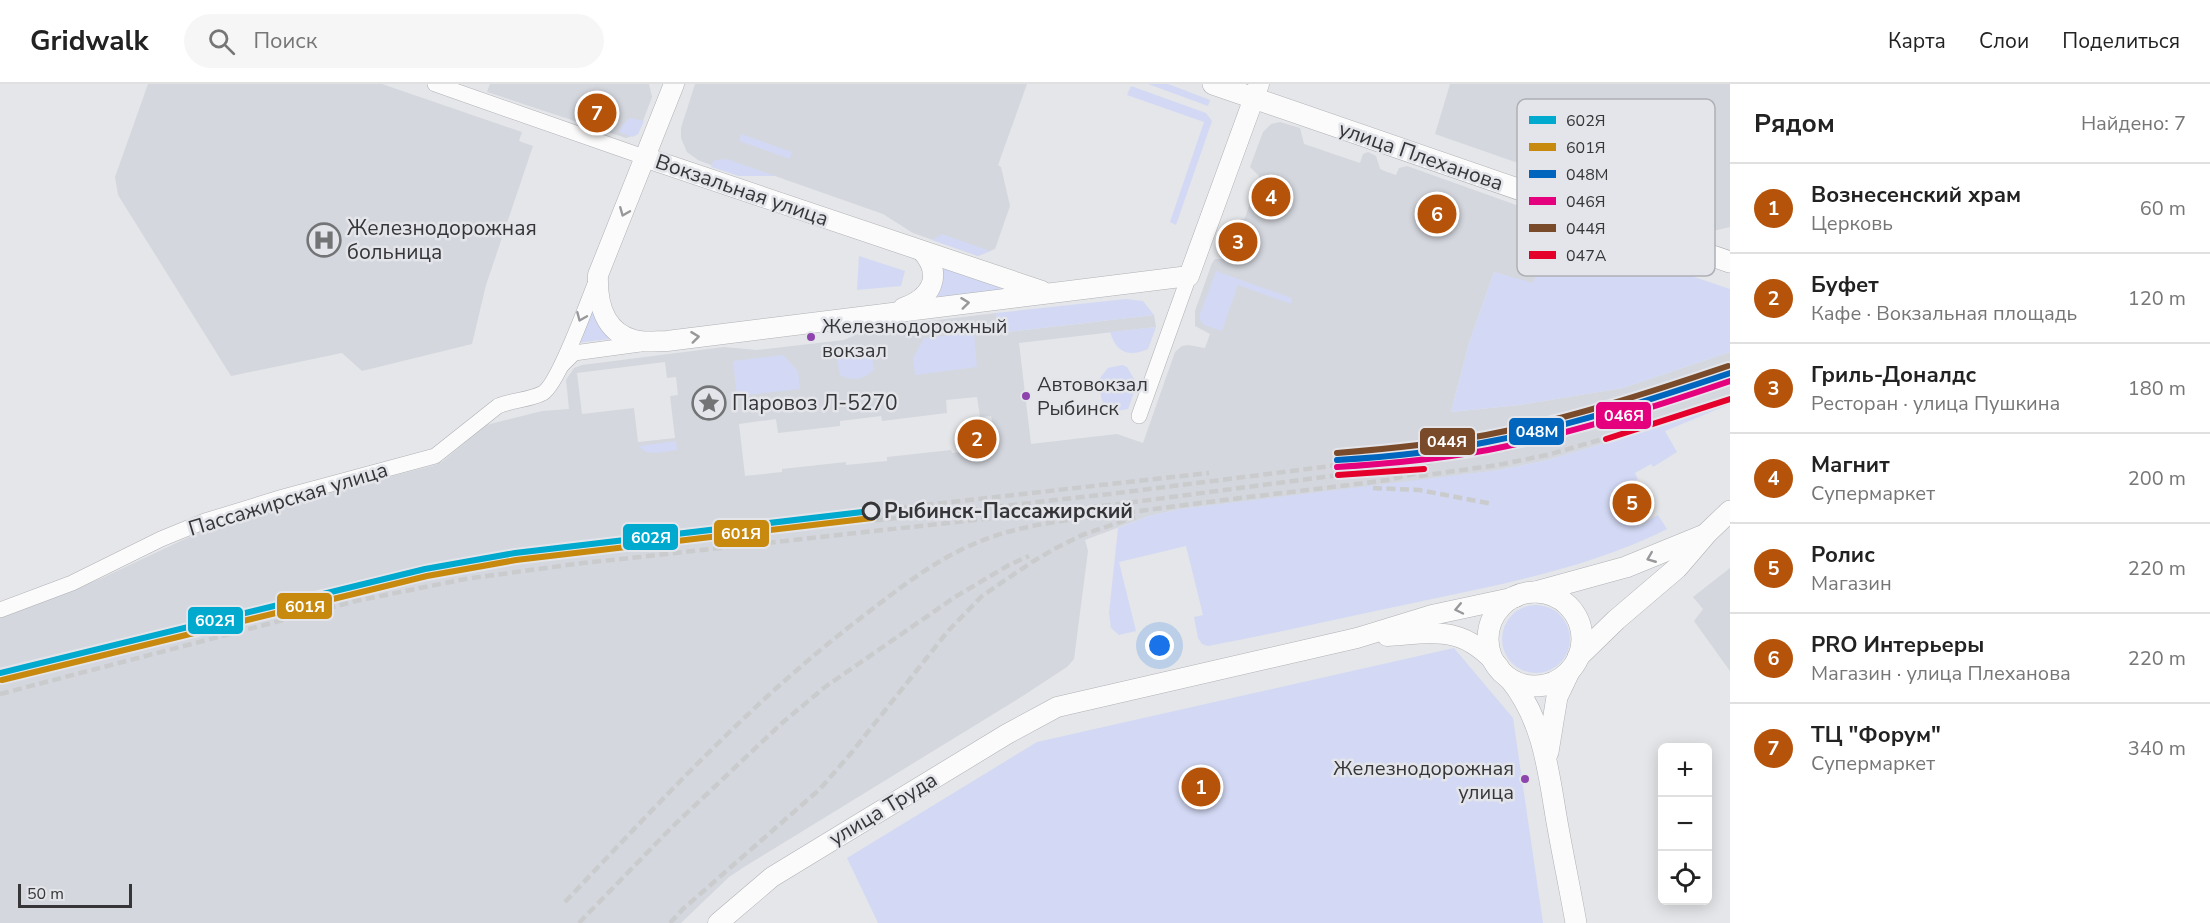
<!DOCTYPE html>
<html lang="ru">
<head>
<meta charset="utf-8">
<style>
	:root { --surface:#fff; --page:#f6f6f6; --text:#222; --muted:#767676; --line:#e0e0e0; --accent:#b45309 }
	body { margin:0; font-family:"Nunito Sans",sans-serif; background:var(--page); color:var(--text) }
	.controls { position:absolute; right:18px; bottom:18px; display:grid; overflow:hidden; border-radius:9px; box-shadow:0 3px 15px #0003 }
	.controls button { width:54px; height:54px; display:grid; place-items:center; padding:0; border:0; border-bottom:2px solid var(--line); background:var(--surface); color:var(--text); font:30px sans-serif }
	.scale { position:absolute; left:18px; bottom:15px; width:114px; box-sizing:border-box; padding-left:6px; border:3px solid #363638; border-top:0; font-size:16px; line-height:21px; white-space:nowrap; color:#363638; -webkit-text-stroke:4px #e3e5ea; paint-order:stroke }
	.you { position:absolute; left:1160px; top:562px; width:21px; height:21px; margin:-15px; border:4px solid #fff; border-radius:50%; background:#1a73e8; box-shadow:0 0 0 9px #1a73e833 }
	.badge { display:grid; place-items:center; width:39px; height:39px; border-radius:50%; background:var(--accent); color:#fff; font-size:20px; font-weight:700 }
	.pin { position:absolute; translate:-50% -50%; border:3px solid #fff; box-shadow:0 2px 6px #0006 }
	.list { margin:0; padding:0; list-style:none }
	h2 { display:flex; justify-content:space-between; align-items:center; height:78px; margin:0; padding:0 24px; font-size:26px }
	h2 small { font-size:20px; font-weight:400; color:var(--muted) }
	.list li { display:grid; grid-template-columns:39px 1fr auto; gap:18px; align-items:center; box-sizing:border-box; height:90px; padding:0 24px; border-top:2px solid var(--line) }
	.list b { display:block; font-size:22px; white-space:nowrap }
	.list p { margin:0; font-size:20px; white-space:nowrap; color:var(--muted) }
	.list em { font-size:20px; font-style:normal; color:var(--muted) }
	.icon { flex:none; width:33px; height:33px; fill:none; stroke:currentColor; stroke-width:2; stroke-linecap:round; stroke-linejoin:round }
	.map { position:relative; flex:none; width:1730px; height:839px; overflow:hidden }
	header { display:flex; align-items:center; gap:36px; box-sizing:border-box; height:84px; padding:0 30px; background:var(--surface); border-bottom:2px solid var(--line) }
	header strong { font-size:28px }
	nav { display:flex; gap:33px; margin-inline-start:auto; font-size:21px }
	.search { width:420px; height:54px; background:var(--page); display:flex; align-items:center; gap:15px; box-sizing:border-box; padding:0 21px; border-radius:33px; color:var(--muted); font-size:22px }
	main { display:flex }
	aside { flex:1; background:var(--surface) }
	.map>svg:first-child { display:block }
</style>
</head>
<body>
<header>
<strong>Gridwalk</strong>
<div class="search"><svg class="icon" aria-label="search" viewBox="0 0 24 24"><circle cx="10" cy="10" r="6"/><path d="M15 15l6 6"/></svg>Поиск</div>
<nav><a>Карта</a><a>Слои</a><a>Поделиться</a></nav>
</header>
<main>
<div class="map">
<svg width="1730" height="839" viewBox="0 0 1730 839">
	<rect width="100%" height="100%" fill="#e4e6e9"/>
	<g fill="#d4d7de" fill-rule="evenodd">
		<polygon points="148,0 382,0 522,48 519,57 533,62 486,201 472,260 362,287 342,269 231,292 118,111 115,93"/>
		<polygon points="490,0 649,0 652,13 638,50 626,54 487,8"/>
		<polygon points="695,0 1027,0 998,81 1001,83 1010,122 995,165 978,172 913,149 883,130 775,92 739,92 698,76 687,68 681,54 681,44"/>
		<polygon points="1450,0 1730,0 1730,143 1713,147 1435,50"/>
		<path d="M1280,38L1300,44L1304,60L1360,79L1363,70L1368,68L1376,72L1380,85L1387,88L1396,91L1399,84L1407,82L1555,135L1533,200L1494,188L1469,259L1451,328L1520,321L1623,304L1730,268V315L1663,342L1548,376L1499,386L1394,400L1180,425L1149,432L1085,456L1088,467L1074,575L1067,583L1018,615L744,783L729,793L681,839H0V534L100,495L206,445L266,425L435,381L443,377L486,341L542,327L569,325L566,296L574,284L582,281L724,263L757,266L844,256L872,244L996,229L999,249L1154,231L1156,243L1019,259L1031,360L1117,350L1143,359L1175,268L1182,262L1188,261L1205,264L1210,250L1195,242V227L1212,179L1215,175H1223L1226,166L1222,158L1224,147L1232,139L1245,134L1259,92L1250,83L1263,48L1271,40ZM665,278L667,294L676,293L678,311L670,312L675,354L638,358L634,324L582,330L577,289ZM977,313L980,333L991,332L993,342L987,344L989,365L952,369L951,366L887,373V377L846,381V378L782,385V388L745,392L739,340L776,335L778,349L840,342V337L881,332L882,337L947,329L946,316Z"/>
		<polygon points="1730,484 1730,587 1694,537 1703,525 1693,513"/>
	</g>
	<g fill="#d3d9f4">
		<polygon points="1148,0 1168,0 1210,16 1208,22"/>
		<polygon points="1131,2 1206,29 1212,37 1176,141 1170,138 1204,38 1127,11"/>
		<polygon points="630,34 644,37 638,50 633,53 619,48 622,41"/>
		<polygon points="741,50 792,68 790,75 739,57"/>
		<polygon points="727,75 775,92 739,92 711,83 714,76"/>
		<polygon points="1552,145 1730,205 1730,268 1623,304 1520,321 1451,328 1469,259 1494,188 1533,199"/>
		<polygon points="942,150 990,167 978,172 932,156"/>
		<polygon points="859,172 905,187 901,202 857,206"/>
		<polygon points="945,183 1027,208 940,214 937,210 940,188"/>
		<polygon points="1216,187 1292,214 1291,220 1238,201 1222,247 1204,241 1200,236 1200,230"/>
		<polygon points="1126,215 1143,217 1154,231 999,249 996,229"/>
		<polygon points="590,222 597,236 618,254 576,259"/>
		<path d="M1156,243L1148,265C1128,274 1116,268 1110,248Z"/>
		<polygon points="974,249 977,283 915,291 913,274 924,254"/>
		<path d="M862,265L872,271L874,286C864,295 853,298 840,291L837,275L847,267Z"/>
		<polygon points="783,271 798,287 800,305 737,312 733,277"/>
		<path d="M1122,281L1127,283L1137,300L1128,325C1100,331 1100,315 1100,294L1108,284Z"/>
		<path d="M1730,315V320L1665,347L1677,368L1653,383L1651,380L1635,389L1638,395L1618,408L1639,442L1658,431L1667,445C1585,486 1493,502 1404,521C1339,534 1274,550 1208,562L1202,560L1198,554L1194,533L1203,531L1186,462L1119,478L1136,547L1119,551L1111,544L1109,529L1118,444L1149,432L1180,425L1499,386L1548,376L1663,342Z"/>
		<path d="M676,357L677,366C665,367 646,374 639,362Z"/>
		<circle cx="1536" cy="555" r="34"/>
		<polygon points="1454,564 1513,634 1543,839 878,839 847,774 1037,658"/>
	</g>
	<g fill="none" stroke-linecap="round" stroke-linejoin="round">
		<g stroke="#b0b1b4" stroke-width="16">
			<g id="minor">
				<polyline points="435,0 644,73"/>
				<polyline points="562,281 574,269 640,260"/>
				<polyline points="1139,332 1189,192"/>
				<path d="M0,526L72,499L161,455L205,437L283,413L435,372L498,322C512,316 530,316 543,309C559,299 588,217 597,195"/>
			</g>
		</g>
		<g stroke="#b0b1b4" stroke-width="21">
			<g id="tertiary">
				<path d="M674,0L598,191C597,218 604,248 634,256C645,259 656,257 667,257L1189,192L1259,0"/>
				<polyline points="644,73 1042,207"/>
				<path d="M903,224C931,214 944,192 922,167"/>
				<path d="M1387,552C1437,549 1463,541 1499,583"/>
				<polyline points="718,839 772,793 1007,650 1057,623 1357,554 1432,531 1516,513"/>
			</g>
		</g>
		<g stroke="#b0b1b4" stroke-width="22">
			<g id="secondary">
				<polyline points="1213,0 1730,178"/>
				<polyline points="1535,508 1626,483 1702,452"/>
				<circle cx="1535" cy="555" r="47"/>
				<polyline points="1578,573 1616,536 1677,484 1707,449 1730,427"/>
				<path d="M1510,595C1544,638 1548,686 1557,738C1563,772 1570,805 1576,839"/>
				<polyline points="1548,668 1557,613 1569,588"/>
			</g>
		</g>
		<use href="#minor" stroke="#fbfbfc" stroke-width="15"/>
		<use href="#tertiary" stroke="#fbfbfc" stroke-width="20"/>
		<use href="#secondary" stroke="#fbfbfc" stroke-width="21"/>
		<g stroke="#cacbcc" stroke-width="4.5" stroke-dasharray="9 4.5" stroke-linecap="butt">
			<polyline points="1419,392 1498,381 1547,371 1624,349"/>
			<polyline points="1373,404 1419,406 1493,420"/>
			<polyline points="871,427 1209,389"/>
			<path d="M0,598C170,554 339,504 512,477L1110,410L1402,373"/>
			<polyline points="0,610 356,517 465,495 575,480 1111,421 1407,382 1503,366 1601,341"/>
			<path d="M565,818C661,717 754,614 866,530C901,503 935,476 976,459C1025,438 1081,435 1133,428C1218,416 1303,407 1388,396L1426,387"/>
			<polyline points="579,839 671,744 782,639 825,603 955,513 1009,481 1029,472"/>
			<polyline points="670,839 683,825 820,705 852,668 948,547 982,512 1032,478 1056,464 1082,451 1135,433"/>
		</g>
		<g stroke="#e3e5ea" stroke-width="10">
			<polyline id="rail-1" points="0,589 425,485 515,469 871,427"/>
		</g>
		<g stroke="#e3e5ea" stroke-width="10">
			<polyline id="rail-2" points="2,596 427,492 516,476 872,434"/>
		</g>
		<g stroke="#e3e5ea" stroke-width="10">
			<path id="rail-3" d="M1337,376C1388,373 1438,368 1487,358C1570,342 1650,316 1730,289"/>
		</g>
		<g stroke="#e3e5ea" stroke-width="10">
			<path id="rail-4" d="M1337,383C1388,380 1438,375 1488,366C1570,350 1651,324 1730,297"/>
		</g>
		<g stroke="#e3e5ea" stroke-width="10">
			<path id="rail-5" d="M1337,369C1387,365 1437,360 1486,351C1568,335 1648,309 1728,282"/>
		</g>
		<g stroke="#e3e5ea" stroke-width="10">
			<g id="rail-6">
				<polyline points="1606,355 1730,315"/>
				<polyline points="1338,391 1424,385"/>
			</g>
		</g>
		<use href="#rail-1" stroke="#00a9ce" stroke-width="6"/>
		<use href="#rail-2" stroke="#c78a0e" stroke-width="6"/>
		<use href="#rail-3" stroke="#0065bd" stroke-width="6"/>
		<use href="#rail-4" stroke="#e5007d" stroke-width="6"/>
		<use href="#rail-5" stroke="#7a4b2a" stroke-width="6"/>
		<use href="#rail-6" stroke="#e4002b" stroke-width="6"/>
	</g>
	<defs><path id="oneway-chevron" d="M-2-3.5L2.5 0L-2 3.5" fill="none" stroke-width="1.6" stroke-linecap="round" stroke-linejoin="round" transform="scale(1.5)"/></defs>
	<g stroke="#98989a">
		<use href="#oneway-chevron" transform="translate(624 128) rotate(112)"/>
		<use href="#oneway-chevron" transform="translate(965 219) rotate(-7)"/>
		<use href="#oneway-chevron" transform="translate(581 233) rotate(113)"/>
		<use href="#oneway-chevron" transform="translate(695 253) rotate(-7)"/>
		<use href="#oneway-chevron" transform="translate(1651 474) rotate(158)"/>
		<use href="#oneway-chevron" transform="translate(1459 525) rotate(168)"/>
	</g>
	<defs>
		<g id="hospital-ring" transform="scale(1.725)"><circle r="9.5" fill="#e3e5ea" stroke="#737476" stroke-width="1.5"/><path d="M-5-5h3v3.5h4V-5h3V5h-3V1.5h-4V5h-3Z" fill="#737476"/></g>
		<g id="sight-ring" transform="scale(1.725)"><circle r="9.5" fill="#e3e5ea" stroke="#737476" stroke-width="1.5"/><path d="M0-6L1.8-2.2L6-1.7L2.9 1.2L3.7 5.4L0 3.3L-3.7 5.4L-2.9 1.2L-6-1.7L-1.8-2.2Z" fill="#737476"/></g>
	</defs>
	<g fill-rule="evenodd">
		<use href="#hospital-ring" x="324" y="156"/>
		<use href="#sight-ring" x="709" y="319"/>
	</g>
	<g fill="#8e44ad" stroke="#e3e5ea" stroke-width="2">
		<circle cx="811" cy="253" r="5"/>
		<circle cx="1026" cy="312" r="5"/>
		<circle cx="1525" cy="695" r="5"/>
	</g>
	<circle fill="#e3e5ea" stroke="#363638" stroke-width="3" cx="871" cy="427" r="8"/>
	<g text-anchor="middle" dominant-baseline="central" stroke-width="5" stroke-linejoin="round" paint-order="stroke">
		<g font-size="20" fill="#363638" stroke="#e3e5ea" text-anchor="start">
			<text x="822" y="242">Железнодорожный<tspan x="822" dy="24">вокзал</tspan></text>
			<text x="1037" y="300">Автовокзал<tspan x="1037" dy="24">Рыбинск</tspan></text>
			<text x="1514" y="684" text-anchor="end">Железнодорожная<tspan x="1514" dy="24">улица</tspan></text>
		</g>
		<g font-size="21" fill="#363638" stroke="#e3e5ea">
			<text transform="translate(1421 72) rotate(19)">улица Плеханова</text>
			<text transform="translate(742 106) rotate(19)">Вокзальная улица</text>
			<text transform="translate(288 415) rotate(-17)">Пассажирская улица</text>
			<text transform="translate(883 725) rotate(-31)">улица Труда</text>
		</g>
		<g font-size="21" fill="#363638" stroke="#e3e5ea" text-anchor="start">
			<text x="347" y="144">Железнодорожная<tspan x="347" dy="24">больница</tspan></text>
			<text x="732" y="319">Паровоз Л-5270</text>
		</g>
		<g font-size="21" font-weight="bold" fill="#363638" stroke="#e3e5ea" text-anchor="start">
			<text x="884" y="427">Рыбинск-Пассажирский</text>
		</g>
	</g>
	<rect x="1517" y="15" width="198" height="177" rx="9" fill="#e3e5ea" stroke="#afb0b5" stroke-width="1.5"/>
	<rect x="1529" y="32" width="27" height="8" fill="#00a9ce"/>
	<rect x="1529" y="59" width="27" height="8" fill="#c78a0e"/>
	<rect x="1529" y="86" width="27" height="8" fill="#0065bd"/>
	<rect x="1529" y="113" width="27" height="8" fill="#e5007d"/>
	<rect x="1529" y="140" width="27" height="8" fill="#7a4b2a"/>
	<rect x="1529" y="167" width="27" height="8" fill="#e4002b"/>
	<g font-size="16" fill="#363638">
		<text x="1566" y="42">602Я</text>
		<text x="1566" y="69">601Я</text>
		<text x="1566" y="96">048М</text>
		<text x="1566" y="123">046Я</text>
		<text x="1566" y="150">044Я</text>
		<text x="1566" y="177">047А</text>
	</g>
	<g stroke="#e3e5ea" stroke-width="2">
		<rect x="1595" y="317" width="57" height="29" rx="6" fill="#e5007d"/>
		<rect x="1508" y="333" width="57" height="29" rx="6" fill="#0065bd"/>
		<rect x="1419" y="343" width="57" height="29" rx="6" fill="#7a4b2a"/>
		<rect x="713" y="435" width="57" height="29" rx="6" fill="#c78a0e"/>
		<rect x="622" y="439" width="57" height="28" rx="6" fill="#00a9ce"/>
		<rect x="276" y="508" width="57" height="28" rx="6" fill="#c78a0e"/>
		<rect x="187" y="522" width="57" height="29" rx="6" fill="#00a9ce"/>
	</g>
	<g font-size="16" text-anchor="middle" font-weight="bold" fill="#fff">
		<text x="1624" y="337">046Я</text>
		<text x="1537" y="353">048М</text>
		<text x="1447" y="363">044Я</text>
		<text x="741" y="455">601Я</text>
		<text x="651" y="459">602Я</text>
		<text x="305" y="528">601Я</text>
		<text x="215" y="542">602Я</text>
	</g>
</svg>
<div class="controls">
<button>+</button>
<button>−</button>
<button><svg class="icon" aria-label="locate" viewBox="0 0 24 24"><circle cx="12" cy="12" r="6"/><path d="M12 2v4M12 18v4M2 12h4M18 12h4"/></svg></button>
</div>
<div class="scale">50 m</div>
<div class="you"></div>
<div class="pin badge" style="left:1201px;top:703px">1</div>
<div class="pin badge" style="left:977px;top:355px">2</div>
<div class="pin badge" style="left:1238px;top:158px">3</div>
<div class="pin badge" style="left:1271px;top:113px">4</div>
<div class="pin badge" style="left:1632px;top:419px">5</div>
<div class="pin badge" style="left:1437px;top:130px">6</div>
<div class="pin badge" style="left:597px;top:29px">7</div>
</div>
<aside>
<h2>Рядом<small>Найдено: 7</small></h2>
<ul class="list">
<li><span class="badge">1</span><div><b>Вознесенский храм</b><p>Церковь</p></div><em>60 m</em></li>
<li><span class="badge">2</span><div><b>Буфет</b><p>Кафе · Вокзальная площадь</p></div><em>120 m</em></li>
<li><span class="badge">3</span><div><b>Гриль-Доналдс</b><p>Ресторан · улица Пушкина</p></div><em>180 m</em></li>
<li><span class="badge">4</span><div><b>Магнит</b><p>Супермаркет</p></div><em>200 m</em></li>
<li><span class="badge">5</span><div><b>Ролис</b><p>Магазин</p></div><em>220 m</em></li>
<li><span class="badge">6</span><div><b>PRO Интерьеры</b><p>Магазин · улица Плеханова</p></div><em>220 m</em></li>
<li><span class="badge">7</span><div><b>ТЦ &quot;Форум&quot;</b><p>Супермаркет</p></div><em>340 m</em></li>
</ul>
</aside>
</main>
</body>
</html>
